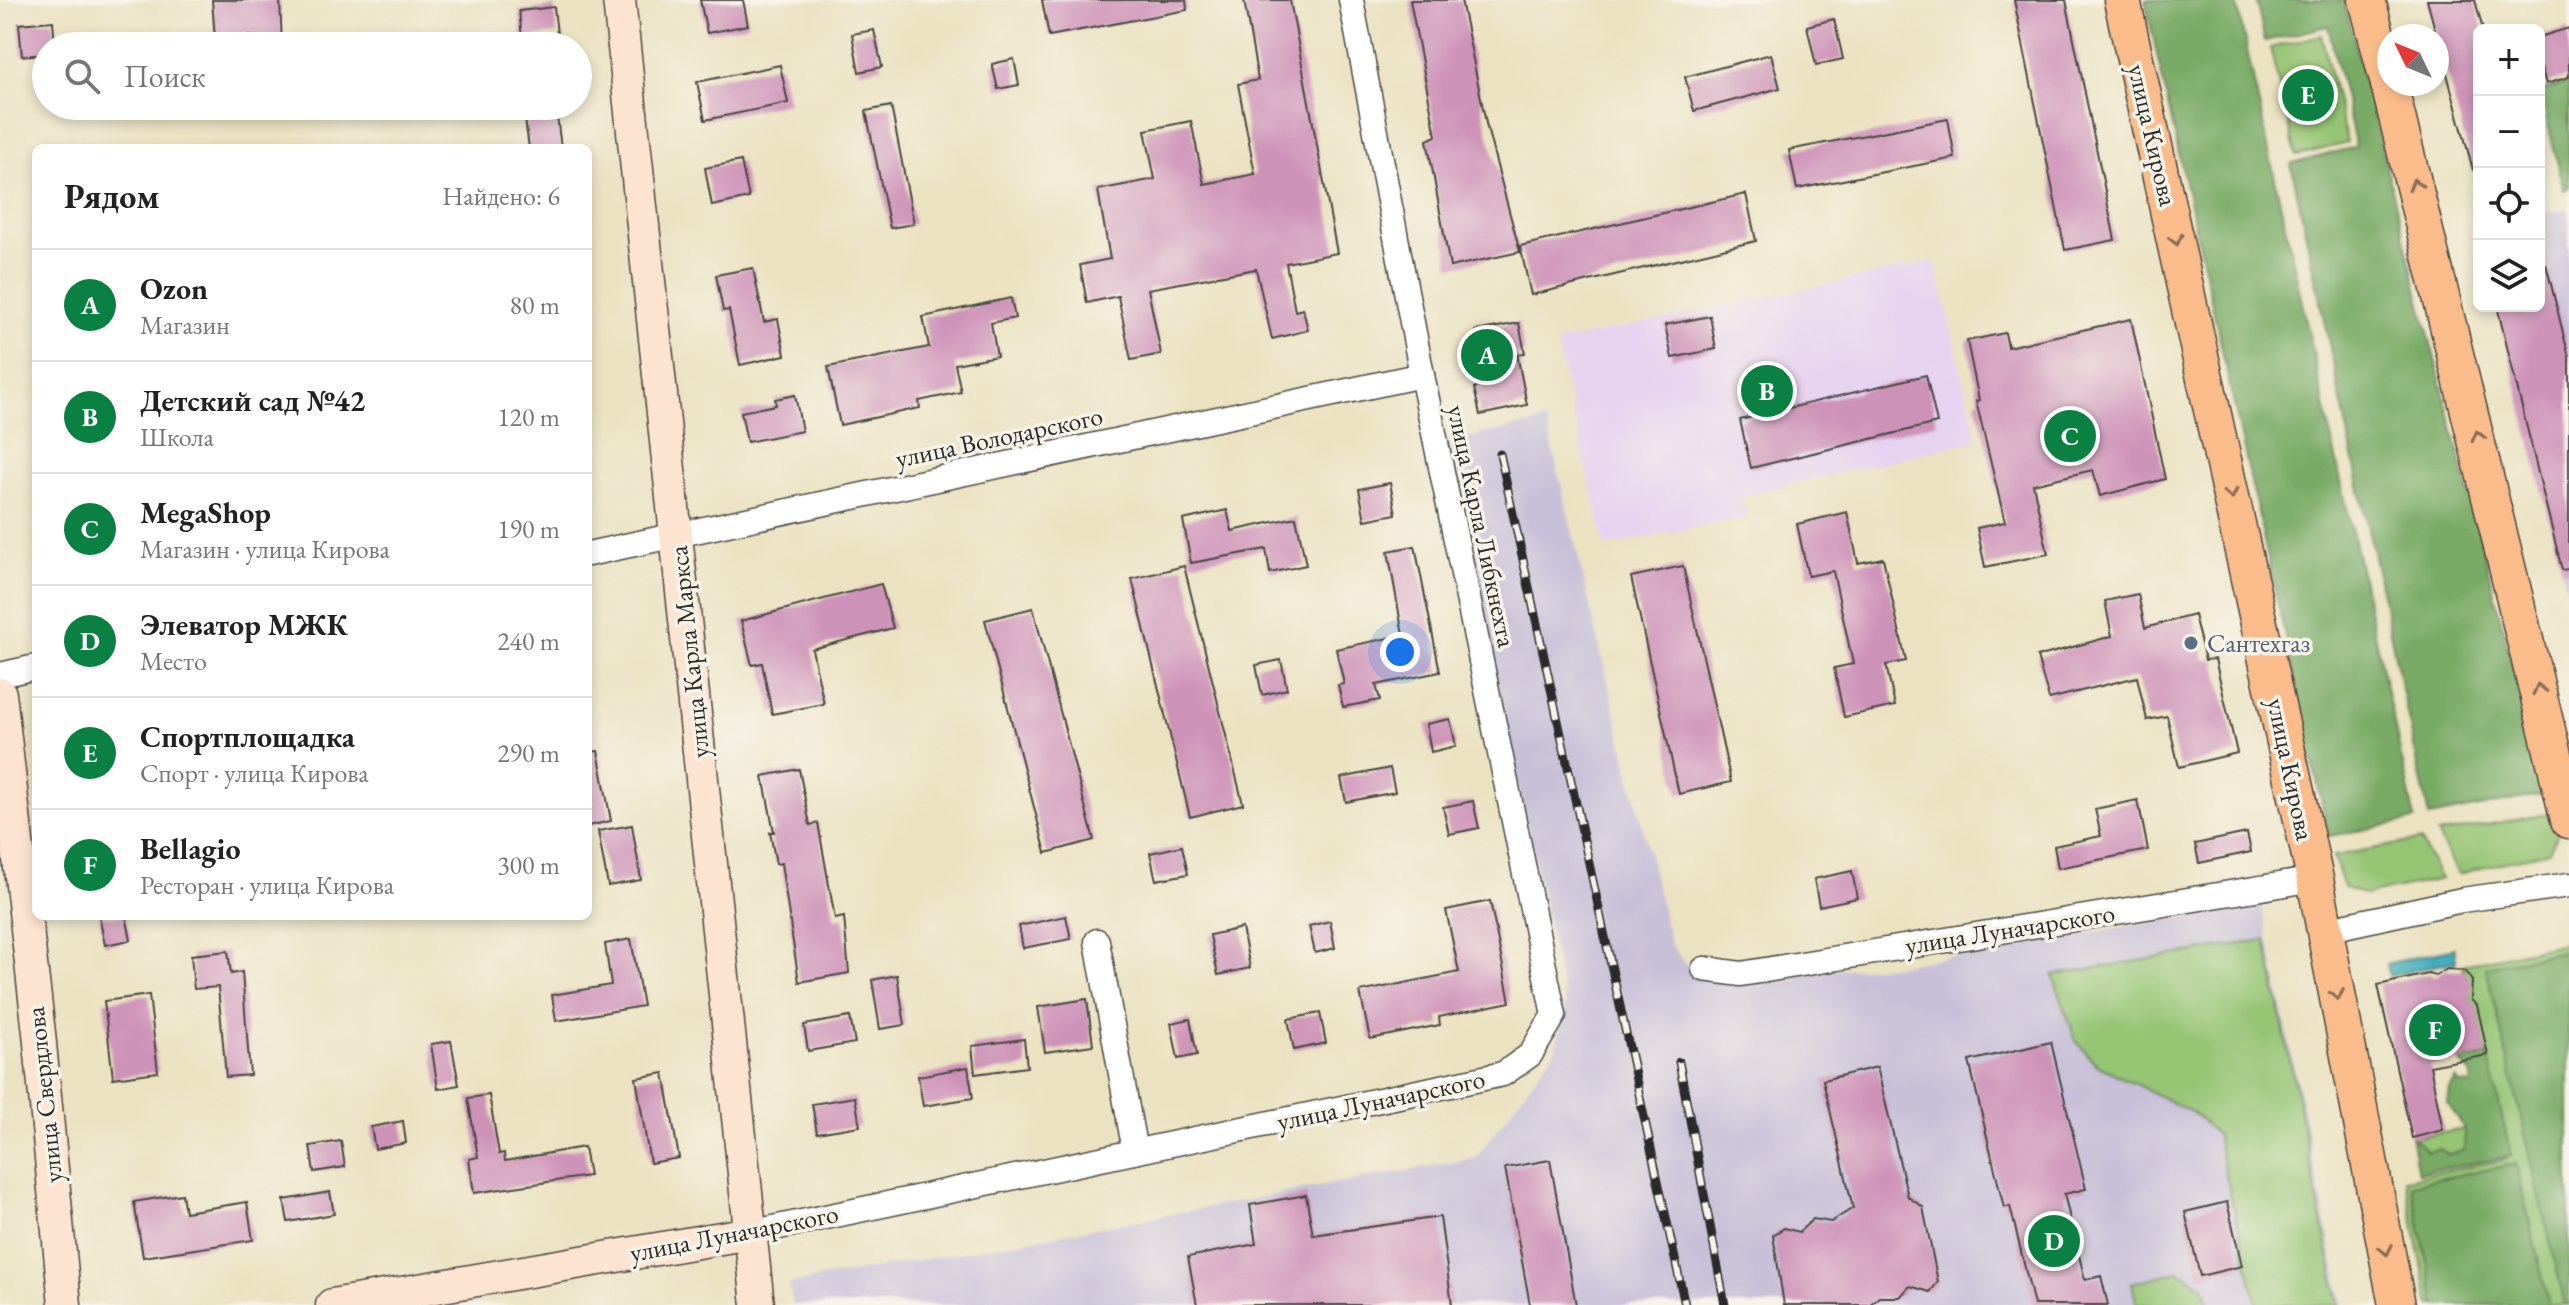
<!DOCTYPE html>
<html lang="ru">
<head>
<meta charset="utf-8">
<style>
	:root { --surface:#fff; --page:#f2f2f2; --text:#222; --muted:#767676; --line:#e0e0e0; --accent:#0b8043 }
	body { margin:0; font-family:"EB Garamond",serif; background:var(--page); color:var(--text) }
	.controls { position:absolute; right:24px; top:24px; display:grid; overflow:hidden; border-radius:12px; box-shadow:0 4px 12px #0003 }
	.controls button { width:72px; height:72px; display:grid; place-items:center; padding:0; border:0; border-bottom:2px solid var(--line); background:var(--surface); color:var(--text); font:40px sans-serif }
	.compass { position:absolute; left:2377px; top:24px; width:72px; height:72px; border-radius:50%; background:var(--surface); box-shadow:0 4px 12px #0003; rotate:313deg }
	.you { position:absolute; left:1400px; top:652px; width:28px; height:28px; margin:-20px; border:6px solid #fff; border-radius:50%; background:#1a73e8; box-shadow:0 0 0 12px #1a73e833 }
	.badge { display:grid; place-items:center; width:52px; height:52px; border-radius:50%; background:var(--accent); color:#fff; font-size:26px; font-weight:700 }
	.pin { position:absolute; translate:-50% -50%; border:4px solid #fff; box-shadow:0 2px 8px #0006 }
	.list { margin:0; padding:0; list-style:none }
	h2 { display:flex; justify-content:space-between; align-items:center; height:104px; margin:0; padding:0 32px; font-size:34px }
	h2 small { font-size:26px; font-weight:400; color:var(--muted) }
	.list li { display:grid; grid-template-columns:52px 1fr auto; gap:24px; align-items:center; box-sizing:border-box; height:112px; padding:0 32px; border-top:2px solid var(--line) }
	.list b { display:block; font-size:30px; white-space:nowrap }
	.list p { margin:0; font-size:26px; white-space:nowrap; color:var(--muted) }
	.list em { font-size:26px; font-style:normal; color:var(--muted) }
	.icon { flex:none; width:44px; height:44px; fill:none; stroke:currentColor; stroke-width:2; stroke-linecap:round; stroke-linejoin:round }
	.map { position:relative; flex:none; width:2569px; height:1305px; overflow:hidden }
	.search { position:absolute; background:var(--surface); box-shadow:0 4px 12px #0003; left:32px; top:32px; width:560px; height:88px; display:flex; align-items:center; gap:20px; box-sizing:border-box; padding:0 28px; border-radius:44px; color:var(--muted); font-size:30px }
	.panel { position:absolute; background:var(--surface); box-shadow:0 4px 12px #0003; left:32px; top:144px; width:560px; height:776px; border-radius:12px }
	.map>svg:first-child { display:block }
</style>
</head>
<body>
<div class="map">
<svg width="2569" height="1305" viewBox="0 0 2569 1305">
	<rect width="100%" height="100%" fill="#f7f3e8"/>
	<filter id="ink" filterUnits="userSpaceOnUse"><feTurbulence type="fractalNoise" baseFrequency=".0125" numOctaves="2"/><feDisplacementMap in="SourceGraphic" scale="16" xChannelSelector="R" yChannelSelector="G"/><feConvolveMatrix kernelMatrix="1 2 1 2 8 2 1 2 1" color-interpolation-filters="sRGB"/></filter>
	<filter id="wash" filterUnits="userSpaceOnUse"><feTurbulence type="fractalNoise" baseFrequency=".006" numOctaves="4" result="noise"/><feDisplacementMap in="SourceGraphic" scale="32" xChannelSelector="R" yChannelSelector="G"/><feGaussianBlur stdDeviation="1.8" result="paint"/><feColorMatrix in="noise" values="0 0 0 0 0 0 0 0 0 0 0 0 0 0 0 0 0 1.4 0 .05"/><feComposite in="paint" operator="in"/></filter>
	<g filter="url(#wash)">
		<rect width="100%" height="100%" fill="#ebe2c1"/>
		<polygon fill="#e6d3f0" points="1935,261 1978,440 1742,496 1748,517 1605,546 1556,342"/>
		<g fill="#c8c0d8">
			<polygon points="2569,208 2569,600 2515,378 2539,306 2539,215"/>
			<polygon points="1546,421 1670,943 1684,963 1710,978 1892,966 2261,904 2343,1305 793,1305 789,1284 1476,1158 1555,1050 1565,1004 1446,442"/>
		</g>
		<g fill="#95c473" stroke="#60784f" stroke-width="2">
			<polygon points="2321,35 2347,143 2296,156 2270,48"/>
			<polygon points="2552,813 2557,835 2549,851 2458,874 2437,834"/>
			<polygon points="2420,840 2441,879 2366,895 2344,888 2334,856"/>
			<polygon points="2266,940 2339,1305 2257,1305 2216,1134 2193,1113 2097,1065 2076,1041 2053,975"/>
			<polygon points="2569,942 2569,1305 2430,1305 2405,1179 2507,1159 2463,965"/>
			<polygon points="2465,1129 2465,1150 2446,1157 2429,1156 2412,1138"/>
			<polygon points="2178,1271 2204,1286 2209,1305 2137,1305 2132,1283"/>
		</g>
		<g fill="#78aa65" stroke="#526a48" stroke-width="2">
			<polygon points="2145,0 2236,0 2415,820 2329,836"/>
			<polygon points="2256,0 2344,0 2545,794 2429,817 2291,164 2356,147 2328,26 2265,41"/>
			<polygon points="2569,83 2569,188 2564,190 2540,91"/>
			<polygon points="2568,950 2569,1305 2565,1305 2486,967"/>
			<polygon points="2488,1055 2511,1156 2418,1173 2411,1136 2427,1151 2440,1149 2448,1154 2464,1150 2465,1129 2448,1104 2450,1088 2456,1079 2460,1084 2472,1085 2471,1074 2460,1062"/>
			<polygon points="2516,1164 2549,1305 2436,1305 2411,1184"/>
		</g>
		<polygon fill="#3fafbb" stroke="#356d73" stroke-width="2" points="2454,948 2456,961 2389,976 2386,964"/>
		<g id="blocks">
			<g fill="#cd92b8">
				<polygon points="212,0 280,0 282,46 250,46 250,36 215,39"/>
				<polygon points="700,0 743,0 748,25 707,33"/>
				<polygon points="1042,0 1186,0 1187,10 1049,36"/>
				<polygon points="1244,0 1290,0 1337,253 1286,263 1295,311 1303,309 1308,330 1272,339 1256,269 1148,289 1161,354 1131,360 1118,296 1087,303 1080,265 1110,259 1098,190 1155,179 1145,130 1191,121 1204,184 1255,174 1238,84 1258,80"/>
				<polygon points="1410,0 1461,0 1487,128 1520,252 1450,267 1427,140 1436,136"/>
				<polygon points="2014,0 2066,0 2115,240 2065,250"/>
				<polygon points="2427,0 2475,0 2483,30 2479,30 2479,169 2473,170"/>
				<polygon points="554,7 557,34 522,38 519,11"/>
				<polygon points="1834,19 1843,59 1816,65 1807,26"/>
				<polygon points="53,21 55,46 46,46 46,54 22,56 19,24"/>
				<polygon points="2569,28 2569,77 2546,84 2539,60 2539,37"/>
				<polygon points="874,30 882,67 859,72 852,34"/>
				<polygon points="1771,54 1780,88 1694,111 1685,77"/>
				<polygon points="1014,59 1019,85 998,89 992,64"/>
				<polygon points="780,65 788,103 705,120 697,82"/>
				<polygon points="891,106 914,224 890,228 866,111"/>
				<polygon points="556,108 561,148 529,148 524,112"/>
				<polygon points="1948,119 1955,158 1797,189 1789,150"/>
				<polygon points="741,161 749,198 712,206 705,168"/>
				<polygon points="1746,194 1756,241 1531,295 1520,246"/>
				<polygon points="2546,264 2569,357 2569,569 2562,570 2497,306 2539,306 2539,265"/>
				<polygon points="753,268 764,322 778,319 785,355 740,365 729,310 723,311 716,275"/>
				<polygon points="1011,298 1015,318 991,323 997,356 955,364 961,392 919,401 920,408 840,425 828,367 929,347 923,317"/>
				<polygon points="1710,316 1716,349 1672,358 1665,325"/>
				<polygon points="2131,319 2165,479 2100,496 2093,470 2033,484 2048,554 1985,567 1977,528 2005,522 1976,401 1979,400 1967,341 2005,333 2008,347"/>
				<polygon points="1519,323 1525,353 1517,354 1527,405 1480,415 1474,388 1487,385 1476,331"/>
				<polygon points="1926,375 1937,423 1751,468 1740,420"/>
				<polygon points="795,395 802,431 747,442 741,412 776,405 775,399"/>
				<polygon points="1390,483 1396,514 1365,520 1359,489"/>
				<polygon points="1227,510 1232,531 1296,517 1306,565 1270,573 1266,549 1191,563 1183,520"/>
				<polygon points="1847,512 1858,563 1883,558 1906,661 1886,665 1895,706 1844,717 1834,668 1853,664 1833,571 1808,576 1797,524"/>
				<polygon points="1415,546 1440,672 1376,685 1380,700 1343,707 1338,685 1344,684 1336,649 1403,635 1388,551"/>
				<polygon points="1184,566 1243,804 1190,817 1132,579"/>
				<polygon points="1683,566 1731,782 1679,794 1631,577"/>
				<polygon points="881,584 893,628 812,649 824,704 772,714 762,663 752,665 741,621"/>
				<polygon points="2138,594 2145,628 2194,615 2205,660 2215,659 2237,753 2179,767 2167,716 2147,720 2137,677 2049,699 2037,657 2112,636 2105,601"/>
				<polygon points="1033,608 1094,840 1046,853 985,620"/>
				<polygon points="1281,660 1287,689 1262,695 1256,665"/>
				<polygon points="1450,719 1456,746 1431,752 1426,724"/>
				<polygon points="598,751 611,821 588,826 588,752"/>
				<polygon points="1390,768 1395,792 1346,802 1341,778"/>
				<polygon points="799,769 810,825 818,823 835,919 844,917 849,973 799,982 781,863 776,864 770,832 774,832 763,776"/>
				<polygon points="2138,800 2148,850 2058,868 2054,846 2101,836 2095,809"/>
				<polygon points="1473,801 1479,828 1449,834 1443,807"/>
				<polygon points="632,825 641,880 608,886 598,831"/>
				<polygon points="2247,833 2251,852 2199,863 2195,844"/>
				<polygon points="1182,846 1188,874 1156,880 1150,853"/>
				<polygon points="1852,871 1857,898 1819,906 1814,879"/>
				<polygon points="1490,901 1510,1002 1439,1017 1440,1025 1370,1039 1360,992 1459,972 1446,910"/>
				<polygon points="99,916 126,916 131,940 105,945"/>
				<polygon points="1066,916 1071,939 1023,948 1019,926"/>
				<polygon points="1330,921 1335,948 1315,953 1309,926"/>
				<polygon points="1242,928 1250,968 1218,975 1210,935"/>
				<polygon points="631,939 643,1006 556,1021 552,995 611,985 605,944"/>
				<polygon points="228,951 231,974 242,972 250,1075 226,1077 218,987 194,989 191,955"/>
				<polygon points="2447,969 2465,971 2472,981 2471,1000 2477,1005 2488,1055 2430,1066 2443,1130 2412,1138 2378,985 2428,974 2435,976"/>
				<polygon points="897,975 905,1025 880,1029 872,980"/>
				<polygon points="149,995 158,1072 113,1078 104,1001"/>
				<polygon points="1087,999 1093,1045 1045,1052 1038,1007"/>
				<polygon points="1320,1013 1326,1043 1294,1050 1288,1019"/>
				<polygon points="850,1017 855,1043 808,1051 804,1025"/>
				<polygon points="1190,1019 1197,1055 1178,1059 1171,1023"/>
				<polygon points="1024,1039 1027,1067 975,1074 972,1046"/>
				<polygon points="451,1041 459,1085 438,1089 431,1044"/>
				<polygon points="2051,1042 2086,1189 2064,1194 2085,1280 2101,1276 2108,1305 2034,1305 2010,1206 2004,1208 1969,1061"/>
				<polygon points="968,1067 973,1098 923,1106 918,1076"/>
				<polygon points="1877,1067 1908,1197 1923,1207 1938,1282 1930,1292 1910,1286 1900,1297 1879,1297 1869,1305 1784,1305 1773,1235 1784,1228 1799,1232 1813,1219 1831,1222 1853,1208 1823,1080"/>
				<polygon points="664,1073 679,1158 650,1163 636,1078"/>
				<polygon points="489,1095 499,1154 504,1153 505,1161 584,1147 589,1176 474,1193 469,1159 478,1157 468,1098"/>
				<polygon points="855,1097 860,1126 817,1133 812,1104"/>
				<polygon points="403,1121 406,1143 375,1149 371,1127"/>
				<polygon points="341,1141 345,1167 314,1172 310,1146"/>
				<polygon points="1550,1160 1576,1305 1530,1305 1505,1168"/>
				<polygon points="330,1192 334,1214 288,1222 284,1200"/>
				<polygon points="182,1194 185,1212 247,1202 253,1240 143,1257 134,1202"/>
				<polygon points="1306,1195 1313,1235 1440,1217 1452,1305 1197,1305 1188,1257 1256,1244 1250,1205"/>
				<polygon points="2227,1202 2242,1266 2200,1276 2185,1212"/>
			</g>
		</g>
	</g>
	<g filter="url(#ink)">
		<use href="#blocks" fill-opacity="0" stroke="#484642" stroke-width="2"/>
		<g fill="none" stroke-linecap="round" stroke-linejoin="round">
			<g stroke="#484642" stroke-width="27">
				<g id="street">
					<polyline points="588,554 1422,375"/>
					<polyline points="0,675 36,667"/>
					<polyline points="2325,930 2462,900 2569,885"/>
					<polyline points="1097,941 1135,1152"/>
					<polyline points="1704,969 1741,974 2315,879"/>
					<polyline points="750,1233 1503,1074 1530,1055 1554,1015 1422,375 1351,0"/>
				</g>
			</g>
			<g stroke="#484642" stroke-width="35">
				<g id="secondary">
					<polyline points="619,0 758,1305"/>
					<polyline points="0,694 39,1033 65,1305"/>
					<polyline points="332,1305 750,1233"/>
				</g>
			</g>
			<g stroke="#484642" stroke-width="39">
				<g id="primary">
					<polyline points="2122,0 2315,879 2397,1305"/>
					<polyline points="2367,0 2389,84"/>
					<polyline points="2389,84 2569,820"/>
				</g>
			</g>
			<use href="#street" stroke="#fff" stroke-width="24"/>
			<use href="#secondary" stroke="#fde4d0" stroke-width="32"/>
			<use href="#primary" stroke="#f9bc8a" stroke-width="36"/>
			<g stroke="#2b2b2b" stroke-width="9">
				<g id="rail">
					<polyline points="1500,454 1685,1305"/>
					<polyline points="1679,1062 1725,1305"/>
				</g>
			</g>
			<use href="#rail" stroke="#f7f3e8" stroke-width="6" stroke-dasharray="18" stroke-linecap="butt"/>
		</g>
		<defs><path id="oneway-chevron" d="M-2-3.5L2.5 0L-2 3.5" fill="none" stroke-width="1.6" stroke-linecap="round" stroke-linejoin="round" transform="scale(2)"/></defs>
		<g stroke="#886c56">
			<use href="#oneway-chevron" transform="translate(2415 184) rotate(-105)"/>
			<use href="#oneway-chevron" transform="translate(2176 240) rotate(77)"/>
			<use href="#oneway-chevron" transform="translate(2478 436) rotate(-104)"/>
			<use href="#oneway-chevron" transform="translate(2231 494) rotate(78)"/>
			<use href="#oneway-chevron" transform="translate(2539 689) rotate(-104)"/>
			<use href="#oneway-chevron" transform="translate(2337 995) rotate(79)"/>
			<use href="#oneway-chevron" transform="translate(2386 1250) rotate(79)"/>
		</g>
	</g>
	<circle fill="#5c6f8a" stroke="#f7f3e8" stroke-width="3" cx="2191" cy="643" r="8"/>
	<g text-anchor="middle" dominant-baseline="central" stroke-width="7" stroke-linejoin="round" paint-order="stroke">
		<g font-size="26" fill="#2b2b2b" stroke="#f7f3e8">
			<text transform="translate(2153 135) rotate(77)">улица Кирова</text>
			<text transform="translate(999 437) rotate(-12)">улица Володарского</text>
			<text transform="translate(1482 526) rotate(78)">улица Карла Либкнехта</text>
			<text transform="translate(689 652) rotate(-96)">улица Карла Маркса</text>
			<text transform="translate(2291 769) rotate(78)">улица Кирова</text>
			<text transform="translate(2010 929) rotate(-9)">улица Луначарского</text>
			<text transform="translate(44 1095) rotate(-96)">улица Свердлова</text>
			<text transform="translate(1381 1100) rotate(-12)">улица Луначарского</text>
			<text transform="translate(734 1233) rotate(-11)">улица Луначарского</text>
		</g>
		<g font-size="26" fill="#4e5e75" stroke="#f7f3e8" text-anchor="start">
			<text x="2207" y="643">Сантехгаз</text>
		</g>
	</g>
</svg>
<div class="controls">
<button>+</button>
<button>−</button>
<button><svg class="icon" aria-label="locate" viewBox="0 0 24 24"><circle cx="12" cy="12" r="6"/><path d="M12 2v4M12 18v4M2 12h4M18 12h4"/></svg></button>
<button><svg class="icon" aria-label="layers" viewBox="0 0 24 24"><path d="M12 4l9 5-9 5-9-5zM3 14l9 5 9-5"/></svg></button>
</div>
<svg class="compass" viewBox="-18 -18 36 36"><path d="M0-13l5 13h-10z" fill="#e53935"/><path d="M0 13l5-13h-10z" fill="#767676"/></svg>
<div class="you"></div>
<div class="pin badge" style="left:1487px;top:355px">A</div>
<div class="pin badge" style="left:1767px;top:391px">B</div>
<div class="pin badge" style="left:2070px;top:436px">C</div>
<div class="pin badge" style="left:2054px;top:1241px">D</div>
<div class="pin badge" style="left:2308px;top:95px">E</div>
<div class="pin badge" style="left:2435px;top:1030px">F</div>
<div class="search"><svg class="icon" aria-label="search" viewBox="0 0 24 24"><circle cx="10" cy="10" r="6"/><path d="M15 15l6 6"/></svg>Поиск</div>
<section class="panel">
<h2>Рядом<small>Найдено: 6</small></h2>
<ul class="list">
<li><span class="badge">A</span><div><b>Ozon</b><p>Магазин</p></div><em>80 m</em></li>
<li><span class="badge">B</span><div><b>Детский сад №42</b><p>Школа</p></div><em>120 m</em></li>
<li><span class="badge">C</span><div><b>MegaShop</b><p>Магазин · улица Кирова</p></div><em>190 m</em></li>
<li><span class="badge">D</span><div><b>Элеватор МЖК</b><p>Место</p></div><em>240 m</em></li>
<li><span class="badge">E</span><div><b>Спортплощадка</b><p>Спорт · улица Кирова</p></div><em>290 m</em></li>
<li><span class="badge">F</span><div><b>Bellagio</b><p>Ресторан · улица Кирова</p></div><em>300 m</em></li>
</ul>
</section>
</div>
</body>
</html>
